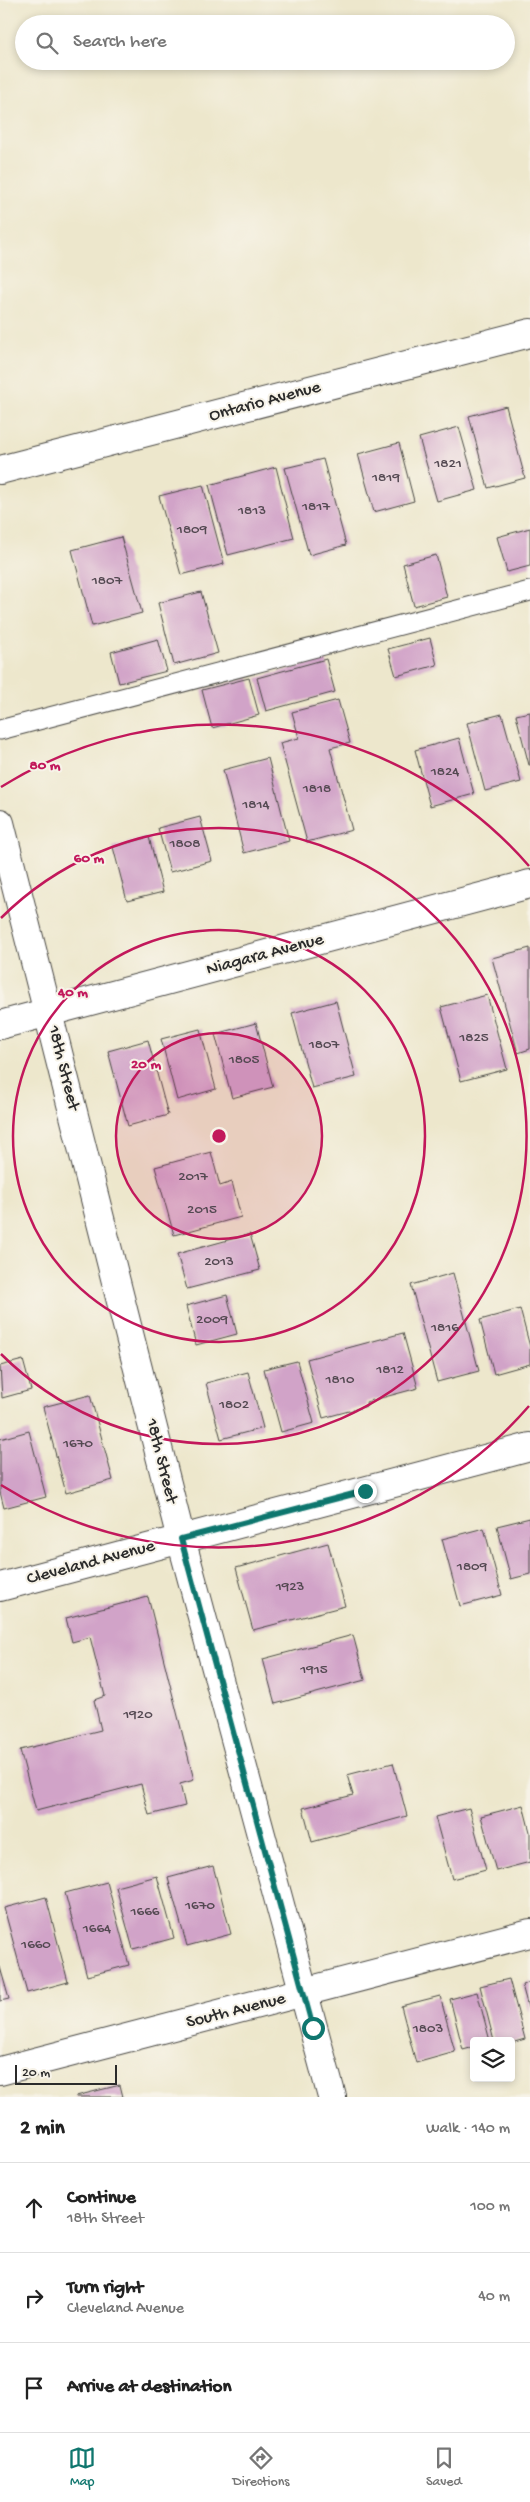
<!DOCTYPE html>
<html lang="en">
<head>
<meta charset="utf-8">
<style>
	:root { --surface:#fff; --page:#f2f2f2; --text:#222; --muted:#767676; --line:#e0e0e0; --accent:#0f766e }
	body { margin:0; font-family:"Gochi Hand",sans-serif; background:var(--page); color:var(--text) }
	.controls { position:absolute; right:15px; bottom:15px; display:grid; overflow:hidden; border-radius:5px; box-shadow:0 2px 8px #0003 }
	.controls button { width:45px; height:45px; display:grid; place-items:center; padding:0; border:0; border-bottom:1px solid var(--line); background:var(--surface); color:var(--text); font:25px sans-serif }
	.scale { position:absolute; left:15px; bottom:12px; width:102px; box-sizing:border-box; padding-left:5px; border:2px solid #2b2b2b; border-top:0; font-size:14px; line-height:18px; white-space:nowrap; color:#2b2b2b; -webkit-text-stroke:4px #f7f3e8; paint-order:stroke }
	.stop { position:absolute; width:15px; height:15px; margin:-11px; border:4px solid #0f766e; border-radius:50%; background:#fff }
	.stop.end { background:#0f766e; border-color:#fff; box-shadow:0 1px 5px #0008 }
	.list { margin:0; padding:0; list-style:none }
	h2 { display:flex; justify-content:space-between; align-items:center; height:65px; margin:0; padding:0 20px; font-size:21px }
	h2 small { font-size:16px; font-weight:400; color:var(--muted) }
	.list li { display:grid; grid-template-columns:32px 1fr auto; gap:15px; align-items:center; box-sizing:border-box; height:90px; padding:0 20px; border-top:1px solid var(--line) }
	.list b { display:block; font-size:19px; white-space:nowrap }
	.list p { margin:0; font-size:16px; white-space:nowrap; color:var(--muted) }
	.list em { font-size:16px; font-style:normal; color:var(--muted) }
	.icon { flex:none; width:28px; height:28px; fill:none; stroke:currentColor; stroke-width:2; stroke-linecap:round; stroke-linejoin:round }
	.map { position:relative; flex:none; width:530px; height:2097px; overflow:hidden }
	.search { position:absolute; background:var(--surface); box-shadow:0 2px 8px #0003; left:15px; right:15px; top:15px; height:55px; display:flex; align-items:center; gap:12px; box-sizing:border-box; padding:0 18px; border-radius:28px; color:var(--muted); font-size:19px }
	.sheet { height:335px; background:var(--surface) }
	nav { display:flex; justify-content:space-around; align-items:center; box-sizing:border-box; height:70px; border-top:1px solid var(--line); background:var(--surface); font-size:14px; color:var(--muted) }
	nav a { display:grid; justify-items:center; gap:2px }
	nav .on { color:var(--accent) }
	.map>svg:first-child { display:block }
</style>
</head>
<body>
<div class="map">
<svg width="530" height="2097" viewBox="0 0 530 2097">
	<rect width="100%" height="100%" fill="#f7f3e8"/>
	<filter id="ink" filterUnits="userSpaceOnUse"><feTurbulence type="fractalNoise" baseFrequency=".02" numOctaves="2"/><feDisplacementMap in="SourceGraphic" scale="10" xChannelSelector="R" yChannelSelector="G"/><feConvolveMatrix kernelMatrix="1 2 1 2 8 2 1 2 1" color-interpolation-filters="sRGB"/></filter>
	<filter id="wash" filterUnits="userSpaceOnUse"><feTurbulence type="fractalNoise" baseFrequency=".0096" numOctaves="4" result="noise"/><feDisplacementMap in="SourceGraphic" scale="20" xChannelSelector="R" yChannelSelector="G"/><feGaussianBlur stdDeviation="1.12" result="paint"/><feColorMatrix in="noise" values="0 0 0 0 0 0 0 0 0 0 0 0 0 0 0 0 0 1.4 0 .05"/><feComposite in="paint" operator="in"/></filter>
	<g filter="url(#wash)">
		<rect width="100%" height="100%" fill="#ede7cc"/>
		<g id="blocks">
			<g fill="#d1a3c8">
				<polygon points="506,406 525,478 488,488 469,416"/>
				<polygon points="459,427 477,490 437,501 419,438"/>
				<polygon points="399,443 414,501 374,512 358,454"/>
				<polygon points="323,459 346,545 309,555 285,468"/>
				<polygon points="276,467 294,538 228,555 209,485"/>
				<polygon points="203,485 224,564 181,575 159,496"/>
				<polygon points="530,528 530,566 507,572 497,537"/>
				<polygon points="121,537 142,613 92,626 72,550"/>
				<polygon points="436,555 447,597 414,606 403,564"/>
				<polygon points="201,592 218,653 174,665 158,603"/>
				<polygon points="430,638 437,665 396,676 388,649"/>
				<polygon points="158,639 167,671 119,683 111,652"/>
				<polygon points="326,659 335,692 266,711 257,678"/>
				<polygon points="249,678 259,715 212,728 202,690"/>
				<polygon points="338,700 350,743 330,748 352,830 307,842 280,743 299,738 292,712"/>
				<polygon points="530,712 530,765 529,765 516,715"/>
				<polygon points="502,714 521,782 485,791 467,723"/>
				<polygon points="459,738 474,794 430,806 415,750"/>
				<polygon points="268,758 289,841 244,853 223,770"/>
				<polygon points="200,817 212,861 170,872 158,828"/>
				<polygon points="149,837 163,892 127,901 113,847"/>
				<polygon points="530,948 530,1049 518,1053 492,958"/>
				<polygon points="487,995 507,1069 461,1081 441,1007"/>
				<polygon points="336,1001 356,1077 312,1088 292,1013"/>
				<polygon points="256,1023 273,1087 232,1098 215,1034"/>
				<polygon points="200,1029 216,1089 177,1100 161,1039"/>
				<polygon points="148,1040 168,1115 128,1126 108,1051"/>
				<polygon points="211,1152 220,1186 232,1182 241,1217 174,1235 155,1167"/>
				<polygon points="250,1234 260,1270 187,1289 177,1254"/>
				<polygon points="453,1273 479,1371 437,1382 411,1285"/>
				<polygon points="227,1295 237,1334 196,1345 186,1306"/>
				<polygon points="520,1309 530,1347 530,1364 494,1374 480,1320"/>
				<polygon points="403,1333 418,1388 366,1402 367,1406 323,1418 307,1359"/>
				<polygon points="23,1360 31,1390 2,1398 0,1366"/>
				<polygon points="297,1361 314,1423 281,1432 264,1369"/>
				<polygon points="248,1372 263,1428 221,1439 206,1383"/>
				<polygon points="90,1395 113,1480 66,1493 43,1407"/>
				<polygon points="29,1431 46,1497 4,1508 0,1492 0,1439"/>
				<polygon points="530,1518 530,1574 511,1579 497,1526"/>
				<polygon points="484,1528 502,1595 460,1606 442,1539"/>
				<polygon points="328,1543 345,1606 253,1630 236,1568"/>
				<polygon points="148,1597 194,1780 180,1784 185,1806 149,1815 141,1784 36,1811 20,1750 101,1730 94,1700 105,1696 90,1637 72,1642 66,1618"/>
				<polygon points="353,1635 365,1680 275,1704 263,1659"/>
				<polygon points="393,1763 407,1816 312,1842 303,1808 353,1795 347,1775"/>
				<polygon points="523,1805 530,1832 530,1862 496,1871 481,1816"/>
				<polygon points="469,1808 486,1870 452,1879 435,1817"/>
				<polygon points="213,1866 231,1934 187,1946 168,1878"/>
				<polygon points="157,1876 174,1938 133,1949 116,1887"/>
				<polygon points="107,1882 129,1965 87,1976 65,1893"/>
				<polygon points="46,1897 68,1982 27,1993 4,1908"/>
				<polygon points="0,1967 9,1999 0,2001"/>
				<polygon points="509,1979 525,2039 511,2043 511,2041 494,2041 480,1986"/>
				<polygon points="530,1982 530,2011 529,2011 522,1985"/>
				<polygon points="477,1992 490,2041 474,2041 474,2047 463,2050 450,1999"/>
				<polygon points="440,1996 455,2052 416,2063 401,2006"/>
				<polygon points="120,2085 123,2097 76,2097 76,2096"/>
			</g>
		</g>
	</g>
	<g filter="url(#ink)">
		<use href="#blocks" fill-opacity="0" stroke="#484743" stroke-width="1"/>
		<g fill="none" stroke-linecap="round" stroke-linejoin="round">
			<g stroke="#484743" stroke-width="21">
				<polyline id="lane" points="0,730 530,591"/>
			</g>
			<g stroke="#484743" stroke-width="30">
				<g id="street">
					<polyline points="0,823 181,1539 332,2097"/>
					<polyline points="0,1025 530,884"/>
					<polyline points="0,1587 530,1447"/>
					<polyline points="0,2071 530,1933"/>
				</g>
			</g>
			<g stroke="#484743" stroke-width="30">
				<polyline id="secondary" points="0,470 530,333"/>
			</g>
			<use href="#lane" stroke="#fff" stroke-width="19"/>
			<use href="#street" stroke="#fff" stroke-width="28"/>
			<use href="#secondary" stroke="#fff" stroke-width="28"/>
		</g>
	</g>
	<g fill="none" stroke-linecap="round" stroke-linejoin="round" filter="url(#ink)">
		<polyline stroke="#0f766e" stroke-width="6" points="313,2028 181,1539 365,1491"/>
	</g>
	<circle cx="219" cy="1136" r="103" fill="#c2185b" fill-opacity=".12"/>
	<g fill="none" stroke="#c2185b" stroke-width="2.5">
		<circle cx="219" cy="1136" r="103"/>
		<circle cx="219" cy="1136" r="206"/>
		<path d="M1 918A308 308 0 1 1 1 1354"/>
		<path d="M529 1406A411 411 0 0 1 1 1485M1 787A411 411 0 0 1 529 866"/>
	</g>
	<g text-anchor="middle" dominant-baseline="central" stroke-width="4" stroke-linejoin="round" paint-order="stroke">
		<g font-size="15" fill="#544952">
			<text x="448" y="464">1821</text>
			<text x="386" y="478">1819</text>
			<text x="316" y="507">1817</text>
			<text x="252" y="511">1813</text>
			<text x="192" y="530">1809</text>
			<text x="107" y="581">1807</text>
			<text x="445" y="772">1824</text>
			<text x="317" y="789">1818</text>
			<text x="256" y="805">1814</text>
			<text x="185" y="844">1808</text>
			<text x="474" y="1038">1825</text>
			<text x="324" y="1045">1807</text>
			<text x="244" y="1060">1805</text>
			<text x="193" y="1177">2017</text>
			<text x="202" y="1210">2015</text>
			<text x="219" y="1262">2013</text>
			<text x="212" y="1320">2009</text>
			<text x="445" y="1328">1816</text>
			<text x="390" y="1370">1812</text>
			<text x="340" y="1380">1810</text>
			<text x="234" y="1405">1802</text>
			<text x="78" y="1444">1670</text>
			<text x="472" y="1567">1809</text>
			<text x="290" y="1587">1923</text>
			<text x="314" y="1670">1915</text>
			<text x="138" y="1715">1920</text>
			<text x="200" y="1906">1670</text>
			<text x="145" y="1912">1666</text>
			<text x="97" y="1929">1664</text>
			<text x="36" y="1945">1660</text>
			<text x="428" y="2029">1803</text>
		</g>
		<g font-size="18" fill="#2b2b2b" stroke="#f7f3e8">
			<text transform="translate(265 402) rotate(-15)">Ontario Avenue</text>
			<text transform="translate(265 955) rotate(-15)">Niagara Avenue</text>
			<text transform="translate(63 1068) rotate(76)">18th Street</text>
			<text transform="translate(161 1461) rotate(76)">18th Street</text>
			<text transform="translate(91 1563) rotate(-15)">Cleveland Avenue</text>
			<text transform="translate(236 2011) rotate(-14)">South Avenue</text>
		</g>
	</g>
	<circle cx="219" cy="1136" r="8" fill="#c2185b" stroke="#f7f3e8" stroke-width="2.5"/>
	<g font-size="15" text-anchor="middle" font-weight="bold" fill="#c2185b" stroke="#f7f3e8" stroke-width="4" stroke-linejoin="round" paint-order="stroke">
		<text x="45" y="769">80 m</text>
		<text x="89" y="862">60 m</text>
		<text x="73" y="996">40 m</text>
		<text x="146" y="1068">20 m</text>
	</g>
</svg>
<div class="controls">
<button><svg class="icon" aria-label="layers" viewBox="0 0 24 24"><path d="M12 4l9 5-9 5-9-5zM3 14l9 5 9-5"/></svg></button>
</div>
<div class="scale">20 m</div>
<div class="stop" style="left:313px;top:2028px"></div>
<div class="stop end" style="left:365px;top:1491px"></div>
<div class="search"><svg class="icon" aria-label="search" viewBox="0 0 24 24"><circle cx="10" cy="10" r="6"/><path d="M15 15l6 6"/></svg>Search here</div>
</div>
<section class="sheet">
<h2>2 min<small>Walk · 140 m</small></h2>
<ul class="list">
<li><svg class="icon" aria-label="ahead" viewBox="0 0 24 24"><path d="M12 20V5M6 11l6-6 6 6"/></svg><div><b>Continue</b><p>18th Street</p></div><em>100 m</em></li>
<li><svg class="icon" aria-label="right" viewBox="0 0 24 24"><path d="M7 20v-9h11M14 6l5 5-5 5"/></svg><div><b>Turn right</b><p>Cleveland Avenue</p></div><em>40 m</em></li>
<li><svg class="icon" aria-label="arrive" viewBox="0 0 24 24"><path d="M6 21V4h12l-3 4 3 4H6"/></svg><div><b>Arrive at destination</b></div></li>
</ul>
</section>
<nav>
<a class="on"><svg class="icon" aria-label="map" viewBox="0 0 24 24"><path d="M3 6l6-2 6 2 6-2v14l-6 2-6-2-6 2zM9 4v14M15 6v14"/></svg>Map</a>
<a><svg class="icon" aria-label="directions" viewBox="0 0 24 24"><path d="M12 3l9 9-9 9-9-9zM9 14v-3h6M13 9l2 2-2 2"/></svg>Directions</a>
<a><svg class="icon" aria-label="saved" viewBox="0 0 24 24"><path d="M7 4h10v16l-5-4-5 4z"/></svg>Saved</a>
</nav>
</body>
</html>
